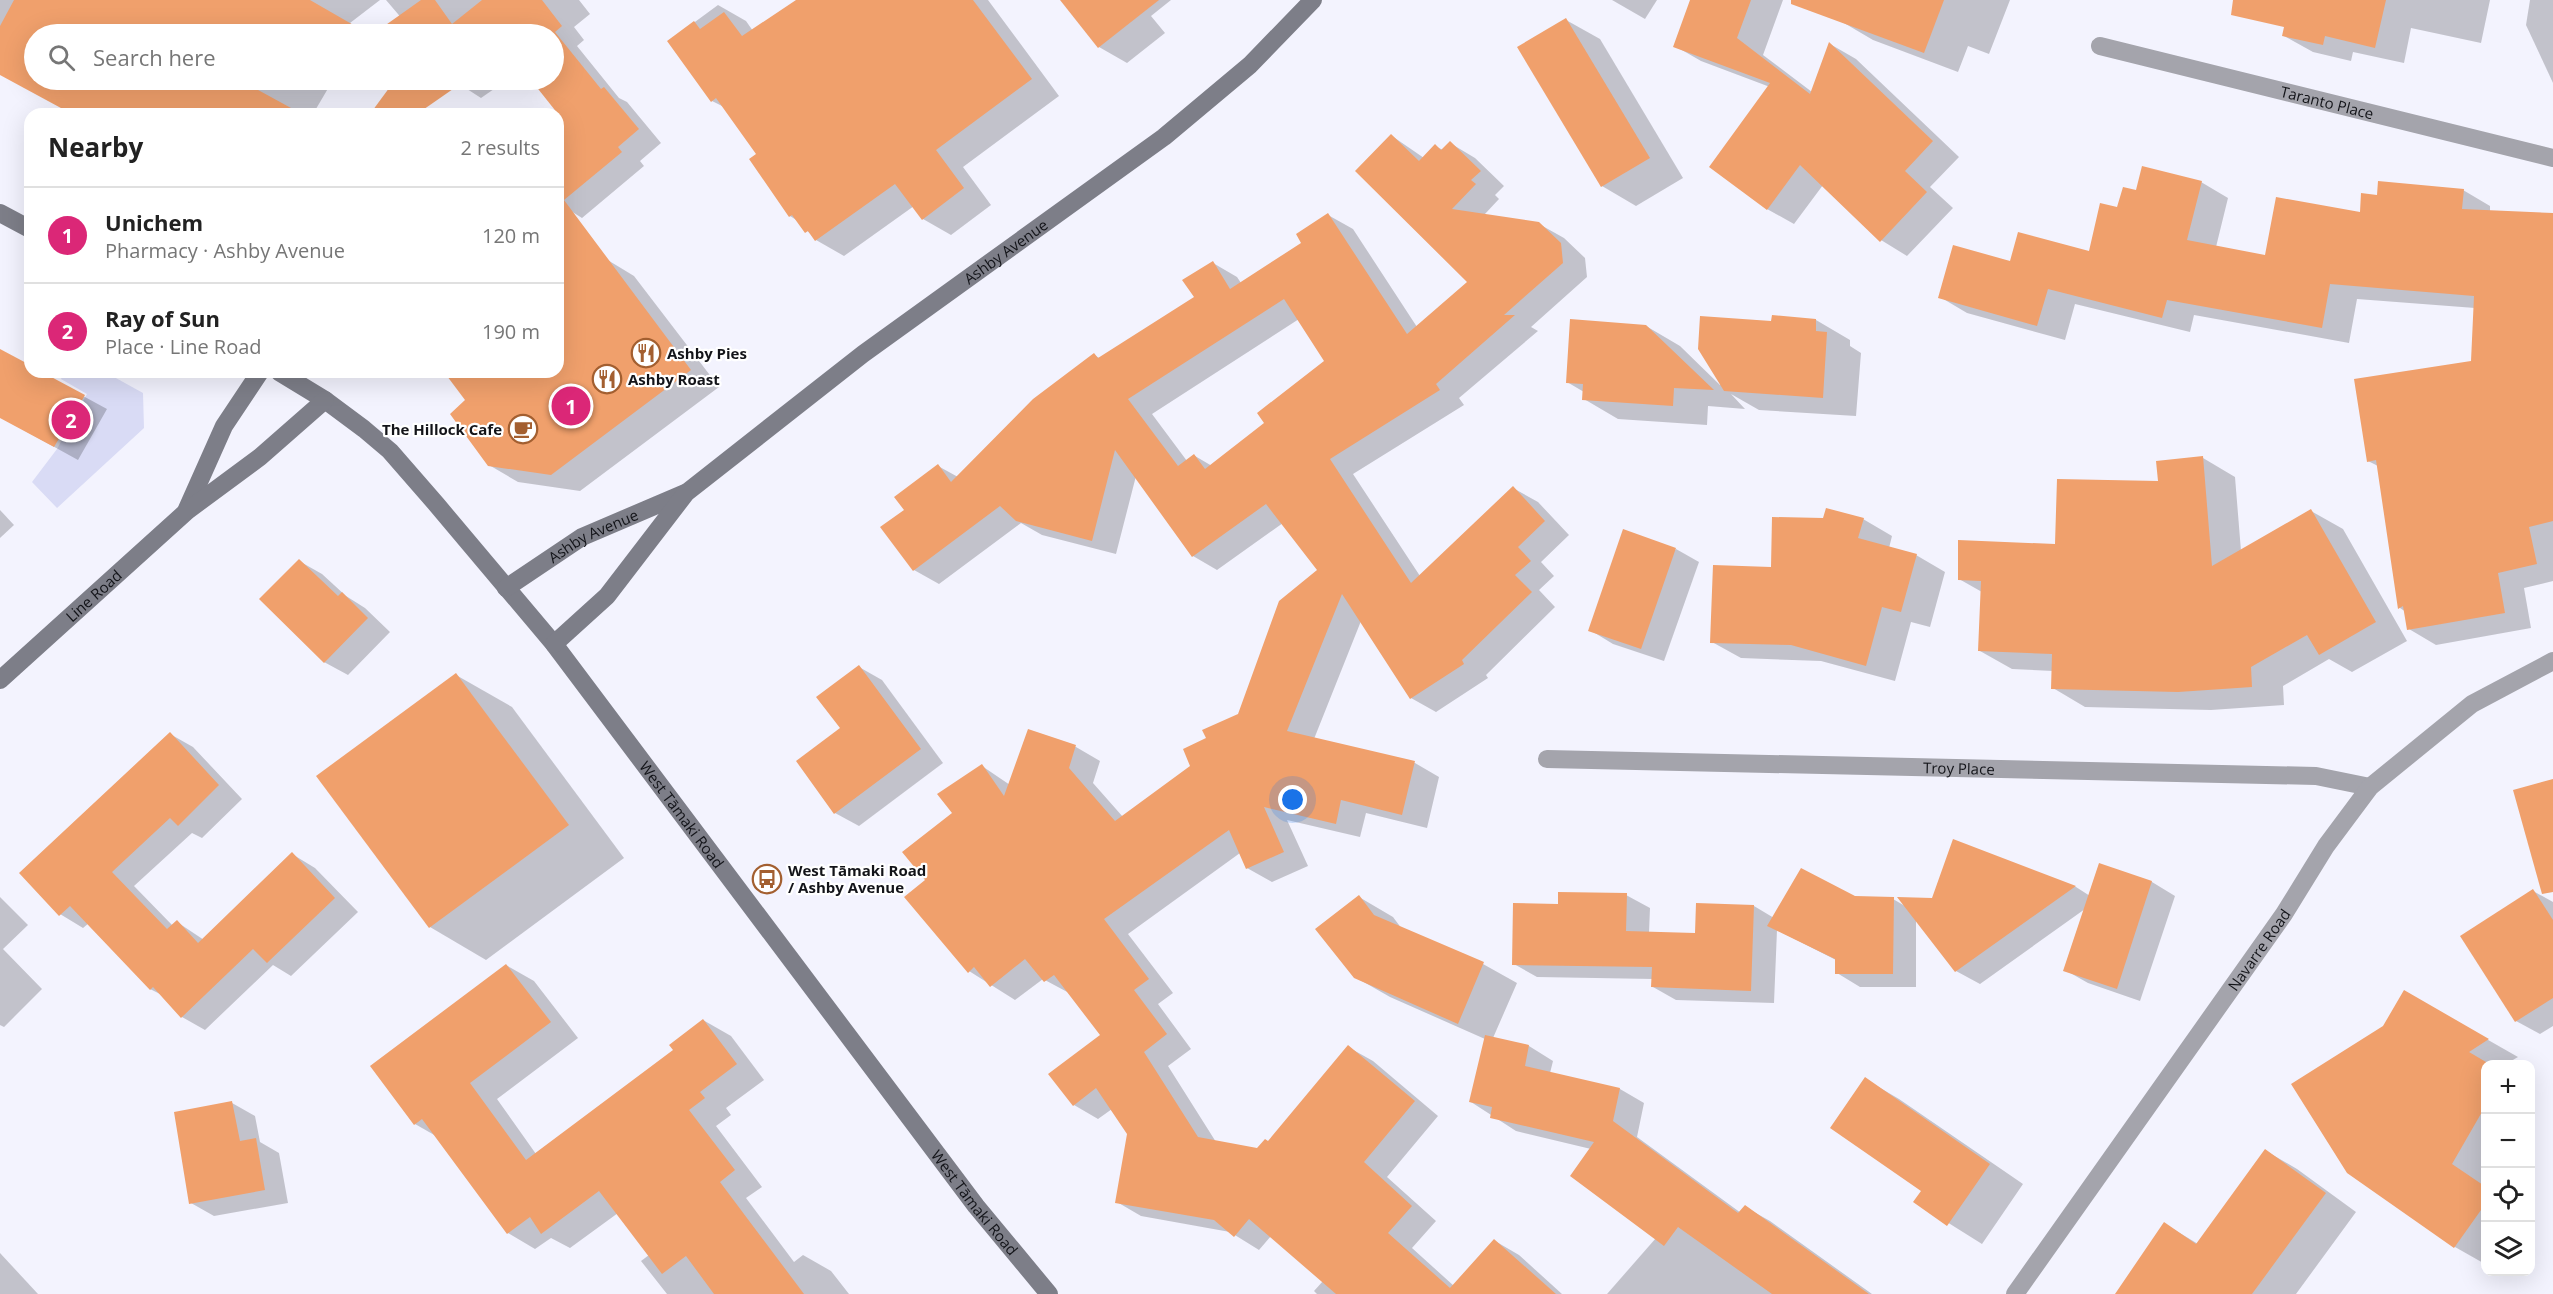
<!DOCTYPE html>
<html lang="en">
<head>
<meta charset="utf-8">
<style>
	:root { --surface:#fff; --page:#f6f6f6; --text:#222; --muted:#767676; --line:#e0e0e0; --accent:#db2777 }
	body { margin:0; font-family:"Open Sans",sans-serif; background:var(--page); color:var(--text) }
	.controls { position:absolute; right:18px; bottom:18px; display:grid; overflow:hidden; border-radius:12px; box-shadow:0 6px 24px #0002 }
	.controls button { width:54px; height:54px; display:grid; place-items:center; padding:0; border:0; border-bottom:2px solid var(--line); background:var(--surface); color:var(--text); font:30px sans-serif }
	.you { position:absolute; left:1293px; top:800px; width:21px; height:21px; margin:-15px; border:4px solid #fff; border-radius:50%; background:#1a73e8; box-shadow:0 0 0 9px #1a73e833 }
	.badge { display:grid; place-items:center; width:39px; height:39px; border-radius:50%; background:var(--accent); color:#fff; font-size:20px; font-weight:700 }
	.pin { position:absolute; translate:-50% -50%; border:3px solid #fff; box-shadow:0 2px 6px #0006 }
	.list { margin:0; padding:0; list-style:none }
	h2 { display:flex; justify-content:space-between; align-items:center; height:78px; margin:0; padding:0 24px; font-size:26px }
	h2 small { font-size:20px; font-weight:400; color:var(--muted) }
	.list li { display:grid; grid-template-columns:39px 1fr auto; gap:18px; align-items:center; box-sizing:border-box; height:96px; padding:0 24px; border-top:2px solid var(--line) }
	.list b { display:block; font-size:22px; white-space:nowrap }
	.list p { margin:0; font-size:20px; white-space:nowrap; color:var(--muted) }
	.list em { font-size:20px; font-style:normal; color:var(--muted) }
	.icon { flex:none; width:33px; height:33px; fill:none; stroke:currentColor; stroke-width:2; stroke-linecap:round; stroke-linejoin:round }
	.map { position:relative; flex:none; width:2553px; height:1294px; overflow:hidden }
	.search { position:absolute; background:var(--surface); box-shadow:0 6px 24px #0002; left:24px; top:24px; width:540px; height:66px; display:flex; align-items:center; gap:15px; box-sizing:border-box; padding:0 21px; border-radius:33px; color:var(--muted); font-size:22px }
	.panel { position:absolute; background:var(--surface); box-shadow:0 6px 24px #0002; left:24px; top:108px; width:540px; height:270px; border-radius:18px }
	.map>svg:first-child { display:block }
</style>
</head>
<body>
<div class="map">
<svg width="2553" height="1294" viewBox="0 0 2553 1294">
	<rect width="100%" height="100%" fill="#f3f3fe"/>
	<polygon fill="#d9dbf5" points="64,372 105,372 143,393 144,428 57,508 32,482 57,449 87,394 61,379"/>
	<g fill="#0003" fill-rule="evenodd">
		<polygon points="0,0 380,0 350,23 358,34 34,34 34,80 333,80 313,114 74,114 0,74"/>
		<polygon points="386,0 579,0 590,14 574,27 584,40 577,46 619,98 627,102 661,143 640,161 644,166 582,218 558,203 558,128 566,121 533,80 554,80 554,34 415,34"/>
		<polygon points="799,0 988,0 1059,96 963,167 991,205 951,235 923,219 914,206 844,256 816,240 798,221 790,216 758,154 724,107 712,101 669,41 718,5 746,21 753,31"/>
		<polygon points="1062,0 1171,0 1151,16 1165,33 1127,63 1099,47"/>
		<polygon points="1612,0 1657,0 1645,19"/>
		<polygon points="1692,0 1783,0 1763,55 1812,92 1830,44 1856,59 1959,157 1930,187 1953,208 1907,256 1881,240 1823,185 1794,224 1767,209 1770,87 1701,61 1675,46"/>
		<polygon points="1846,0 2010,0 1989,54 1968,46 1958,72 1873,40 1839,20"/>
		<polygon points="2251,0 2490,0 2481,43 2411,28 2404,63 2353,52 2351,61 2313,52 2284,36 2286,28"/>
		<polygon points="2530,0 2553,0 2553,83 2526,25"/>
		<polygon points="1566,20 1600,39 1683,178 1636,206 1602,186"/>
		<polygon points="453,80 507,80 481,98"/>
		<path d="M1392,136L1424,158L1435,146L1443,150L1450,143L1475,158L1504,186L1495,195L1499,199L1484,215L1539,224L1564,238L1585,258L1587,277L1531,327L1538,331L1459,398L1464,405L1353,474L1420,576L1513,488L1538,502L1569,535L1541,562L1554,576L1539,590L1555,607L1486,675L1488,678L1436,712L1411,698L1361,621L1314,739L1415,763L1439,777L1427,828L1366,813L1360,837L1287,820L1308,866L1272,882L1247,868L1240,853L1128,934L1173,993L1158,1004L1191,1049L1168,1066L1216,1142L1258,1150L1269,1142L1348,1047L1373,1061L1438,1116L1387,1177L1436,1221L1412,1248L1454,1286L1495,1241L1519,1255L1562,1294H1317L1314,1291L1323,1281L1271,1236L1259,1250L1230,1232L1141,1216L1117,1202L1129,1134L1112,1109L1098,1119L1074,1105L1102,1035L1071,994L1043,979L1015,1000L969,971L928,881L954,813L982,766L1010,785L1029,731L1076,747L1100,761L1093,783L1123,817L1192,767L1208,739L1240,716L1320,570L1283,523L1217,570L1193,556L1136,476L1116,554L1042,535L1021,523L939,584L914,570L906,511L938,466L958,477L1094,355L1101,359L1196,298L1213,263L1237,277L1241,283L1304,243L1328,215L1353,229L1417,327L1470,282ZM1299,319L1326,362L1266,423L1212,466L1195,456L1187,461L1152,414Z"/>
		<polygon points="2201,182 2228,198 2216,247 2266,256 2361,213 2378,196 2463,190 2490,206 2490,212 2553,218 2553,581 2524,588 2531,628 2436,645 2409,629 2406,612 2400,608 2378,466 2368,461 2472,363 2475,308 2357,299 2349,343 2194,315 2190,332 2075,304 2065,340 1967,313 1940,297 2011,263 2090,253 2118,209 2137,192"/>
		<polygon points="606,259 634,276 719,387 580,491 518,482 489,465 467,401 446,372 558,372 558,294"/>
		<polygon points="1773,317 1816,320 1850,340 1850,346 1861,353 1856,416 1759,410 1731,394 1745,409 1708,406 1707,425 1618,419 1584,399 1584,392 1567,382 1646,326 1680,346 1720,385 1772,323"/>
		<polygon points="0,351 30,367 30,372 39,372 107,409 78,460 0,417"/>
		<polygon points="2203,458 2235,477 2241,551 2311,511 2343,529 2407,641 2352,672 2329,659 2283,686 2284,705 2211,710 2085,707 2053,688 2053,671 2012,669 1980,651 1982,592 1959,579 2057,545"/>
		<polygon points="0,510 14,525 0,538"/>
		<polygon points="1863,519 1892,536 1889,548 1916,555 1945,572 1930,627 1911,622 1895,681 1821,661 1741,658 1712,642 1772,568"/>
		<polygon points="1676,549 1699,562 1664,661 1613,644 1590,630"/>
		<polygon points="299,561 322,574 346,596 365,608 390,632 348,675 324,662"/>
		<polygon points="859,667 882,680 943,763 859,826 835,813 842,728"/>
		<polygon points="456,675 512,707 624,858 486,960 430,927"/>
		<polygon points="170,734 193,747 242,799 202,838 192,833 134,886 173,926 177,922 204,940 292,854 315,868 358,912 291,976 273,965 205,1030 182,1017 162,995 150,989 89,923 83,928 60,914"/>
		<polygon points="1954,841 2076,887 2090,896 2100,865 2152,882 2175,896 2140,1001 2088,983 2065,970 2085,909 1980,984 1956,971 1916,920 1916,987 1860,987 1837,973 1836,960 1777,930 1774,1003 1676,1000 1653,987 1653,979 1537,977 1514,964 1559,905 1626,895 1650,908 1649,933 1696,935 1754,906 1774,918 1855,898 1893,899 1905,906 1933,900"/>
		<polygon points="2533,891 2553,902 2553,1026 2540,1034 2516,1021"/>
		<polygon points="0,897 28,925 3,949 42,989 4,1027 0,1025"/>
		<polygon points="1359,897 1393,917 1402,929 1483,964 1517,983 1493,1038 1529,1046 1553,1061 1550,1073 1620,1089 1644,1103 1637,1137 1741,1213 1745,1207 1770,1221 1872,1294 1607,1294 1656,1238 1591,1149 1516,1131 1471,1102 1485,1039 1390,997 1355,977"/>
		<polygon points="506,965 534,981 578,1038 497,1099 536,1154 675,1050 703,1020 731,1036 764,1080 726,1108 731,1115 716,1126 762,1187 746,1198 794,1262 803,1255 831,1271 849,1294 667,1294 641,1261 649,1255 618,1213 570,1248 551,1238 535,1249 508,1233 436,1136 415,1124"/>
		<polygon points="2404,992 2518,1057 2506,1064 2486,1064 2486,1175 2481,1182 2486,1185 2485,1264 2455,1247 2384,1027"/>
		<polygon points="1865,1079 1899,1099 2023,1184 1982,1244 1915,1202 1923,1190"/>
		<polygon points="232,1103 255,1116 260,1142 279,1153 288,1203 214,1216 191,1203"/>
		<polygon points="2266,1151 2297,1169 2356,1212 2296,1294 2140,1294 2165,1224 2198,1244"/>
		<polygon points="0,1253 38,1294 0,1294"/>
	</g>
	<g fill="#f0a06c" fill-rule="evenodd">
		<polygon points="14,0 310,0 369,34 34,34 34,80 240,80 302,114 72,114 0,75 0,26"/>
		<polygon points="421,0 435,0 452,24 482,0 542,0 562,26 555,32 601,89 604,87 639,129 618,147 622,152 564,200 691,370 551,475 488,466 450,414 465,400 444,372 558,372 558,114 531,80 554,80 554,34 373,34"/>
		<polygon points="796,0 973,0 1032,79 936,150 964,188 922,220 895,184 815,241 808,231 805,233 792,215 789,217 749,159 756,154 716,98 711,102 667,41 694,21 700,29 724,12 742,36"/>
		<polygon points="1060,0 1159,0 1098,48"/>
		<polygon points="1690,0 1751,0 1737,38 1810,94 1829,42 1933,141 1905,171 1927,192 1880,242 1800,165 1767,210 1709,167 1770,83 1673,47"/>
		<polygon points="1791,0 1944,0 1924,53 1791,4"/>
		<polygon points="2233,0 2386,0 2375,48 2325,36 2323,45 2282,36 2284,27 2231,15"/>
		<polygon points="1566,18 1650,158 1601,187 1517,47"/>
		<polygon points="395,80 466,80 417,114 370,114"/>
		<path d="M1391,134L1419,161L1435,144L1441,150L1450,141L1481,171L1471,180L1476,184L1452,209L1539,222L1561,243L1563,263L1504,315H1515L1436,384L1440,390L1330,459L1411,583L1513,486L1545,521L1518,547L1531,561L1515,575L1532,592L1462,660L1464,664L1410,699L1342,594L1287,731L1415,761L1402,815L1341,800L1336,824L1264,807L1284,852L1246,869L1229,830L1104,919L1149,979L1134,990L1167,1034L1144,1052L1198,1137L1257,1148L1265,1139L1268,1141L1348,1045L1415,1101L1364,1162L1412,1206L1388,1233L1450,1288L1494,1239L1556,1294H1336L1249,1219L1234,1237L1214,1220L1115,1203L1127,1134L1096,1088L1073,1106L1048,1074L1100,1035L1054,975L1044,982L1025,959L990,987L974,967L968,973L904,897L925,880L902,852L952,813L937,794L982,764L1004,796L1028,729L1076,745L1069,768L1115,821L1190,766L1183,749L1206,738L1202,730L1238,714L1279,601L1317,570L1266,504L1192,557L1115,450L1092,541L1016,521L1000,506L913,571L880,527L904,510L894,497L938,464L951,482L1033,399L1094,353L1098,358L1194,297L1182,280L1213,261L1230,289L1301,243L1296,234L1328,213L1407,334L1467,282L1355,171ZM1284,299L1324,361L1257,413L1264,423L1205,469L1194,454L1178,466L1128,399Z"/>
		<polygon points="2142,166 2202,181 2187,240 2265,255 2276,197 2360,212 2361,193 2377,195 2378,181 2464,189 2462,209 2553,213 2553,521 2529,527 2537,564 2498,573 2505,613 2407,630 2403,606 2398,609 2376,460 2367,462 2354,379 2471,361 2474,296 2330,284 2322,328 2167,300 2162,318 2048,289 2037,326 1938,298 1953,245 2010,261 2018,232 2089,251 2100,203 2117,207 2123,187 2136,190"/>
		<polygon points="1772,315 1816,319 1816,331 1827,332 1823,398 1724,391 1698,349 1700,316 1771,321"/>
		<polygon points="1570,319 1646,325 1714,390 1674,388 1673,406 1582,400 1583,384 1566,383"/>
		<polygon points="0,349 30,365 30,372 42,372 85,395 54,447 0,418"/>
		<polygon points="2203,456 2212,566 2311,509 2376,622 2319,655 2307,635 2251,667 2252,687 2178,692 2051,689 2052,654 1978,651 1981,581 1958,580 1958,540 2055,544 2057,479 2158,481 2156,461"/>
		<polygon points="1826,508 1864,518 1858,538 1917,554 1901,612 1882,607 1866,666 1791,645 1710,643 1713,565 1771,567 1772,517 1823,518"/>
		<polygon points="1623,529 1676,548 1641,649 1588,631"/>
		<polygon points="299,559 338,596 342,592 368,618 324,663 259,599"/>
		<polygon points="859,665 921,749 834,814 796,761 840,728 816,697"/>
		<polygon points="456,673 569,825 429,928 316,776"/>
		<polygon points="170,732 219,785 178,826 170,818 112,872 167,929 177,920 198,943 292,852 335,898 267,963 253,949 181,1018 153,987 150,990 70,906 59,916 19,873"/>
		<polygon points="2553,779 2553,892 2542,894 2513,790"/>
		<polygon points="1953,839 2076,886 1955,972 1897,897 1932,898"/>
		<polygon points="2099,863 2152,881 2117,989 2063,971"/>
		<polygon points="1801,868 1855,896 1894,897 1893,974 1835,974 1835,959 1767,926"/>
		<polygon points="2533,889 2553,920 2553,998 2515,1022 2460,936"/>
		<polygon points="1558,892 1627,893 1626,931 1695,933 1696,903 1754,905 1751,991 1651,987 1652,967 1512,965 1513,903 1558,904"/>
		<polygon points="1359,895 1374,915 1484,962 1458,1024 1354,978 1315,929"/>
		<polygon points="506,964 551,1022 470,1083 526,1160 673,1050 669,1045 703,1019 737,1064 700,1092 705,1098 689,1110 735,1170 720,1182 804,1294 714,1294 686,1256 662,1274 599,1191 541,1234 530,1217 507,1234 422,1119 414,1125 370,1066"/>
		<polygon points="2404,990 2489,1039 2469,1052 2486,1062 2486,1105 2452,1164 2486,1187 2486,1203 2454,1248 2347,1173 2291,1084 2383,1026"/>
		<polygon points="1485,1035 1529,1045 1525,1066 1620,1088 1613,1121 1738,1213 1745,1205 1869,1294 1772,1294 1678,1227 1664,1246 1570,1176 1594,1142 1490,1118 1492,1107 1469,1102"/>
		<polygon points="1865,1077 1990,1164 1947,1226 1913,1202 1921,1191 1830,1128"/>
		<polygon points="232,1101 240,1141 256,1138 265,1190 189,1204 174,1112"/>
		<polygon points="2265,1149 2326,1193 2252,1294 2115,1294 2164,1222 2196,1244"/>
	</g>
	<g fill="none" stroke-linecap="round" stroke-linejoin="round">
		<g stroke="#a4a4ac" stroke-width="18">
			<path id="s1" d="M2100,46L2553,158"/>
			<path id="s2" d="M1547,759L2316,776L2370,787"/>
			<path id="s3" d="M2015,1294L2284,914L2326,846L2370,787L2472,704L2553,661"/>
		</g>
		<g stroke="#7d7e88" stroke-width="18">
			<polyline points="0,213 30,229"/>
			<path id="s4" d="M279,372L325,400L364,429L390,451L437,505L554,644L976,1206L1049,1294"/>
			<polyline points="187,509 224,426 260,372"/>
			<path id="s5" d="M506,588L582,537L685,493"/>
			<path id="s6" d="M554,644L607,596L686,493L863,354L1164,137L1250,65L1313,0"/>
			<path id="s7" d="M0,680L187,511L260,457L325,400"/>
		</g>
	</g>
	<defs>
		<g id="restaurant-ring" transform="scale(1.5)"><circle r="9.5" fill="#fff" stroke="#a35f30" stroke-width="1.5"/><path d="M-5-6h1v4h1v-4h1v4h1v-4h1v5L-1.5 .5V6h-2V.5L-5-1ZM5-6V6H3V1.5H1.5Q1.5-4 5-6Z" fill="#a35f30"/></g>
		<g id="cafe-ring" transform="scale(1.5)"><circle r="9.5" fill="#fff" stroke="#a35f30" stroke-width="1.5"/><path d="M-5.5-4.5H6V0H3Q3 3.5 0 3.5H-2.5Q-5.5 3.5-5.5 0ZM3-3.2v2h1.7v-2ZM-6 4.5H4V6H-6Z" fill="#a35f30"/></g>
		<g id="bus-ring" transform="scale(1.5)"><circle r="9.5" fill="#fff" stroke="#a35f30" stroke-width="1.5"/><path d="M-5-6H5V4H4V6H2V4H-2V6H-4V4H-5ZM-3.5-4V0h7V-4ZM-3.5 1.2v1.5H-2V1.2ZM2 1.2v1.5H3.5V1.2Z" fill="#a35f30"/></g>
	</defs>
	<g fill-rule="evenodd">
		<use href="#restaurant-ring" x="646" y="353"/>
		<use href="#restaurant-ring" x="607" y="379"/>
		<use href="#cafe-ring" x="523" y="429"/>
		<use href="#bus-ring" x="767" y="879"/>
	</g>
	<g text-anchor="middle" dominant-baseline="central" stroke-width="4.5" stroke-linejoin="round" paint-order="stroke">
		<g font-size="15" fill="#131419" stroke="#fff">
			<text stroke="none"><textPath href="#s1" startOffset="234">Taranto Place</textPath></text>
			<text stroke="none"><textPath href="#s6" startOffset="602">Ashby Avenue</textPath></text>
			<text stroke="none"><textPath href="#s5" startOffset="102">Ashby Avenue</textPath></text>
			<text stroke="none"><textPath href="#s7" startOffset="126">Line Road</textPath></text>
			<text stroke="none"><textPath href="#s2" startOffset="412">Troy Place</textPath></text>
			<text stroke="none"><textPath href="#s4" startOffset="603">West Tāmaki Road</textPath></text>
			<text stroke="none"><textPath href="#s3" startOffset="422">Navarre Road</textPath></text>
			<text stroke="none"><textPath href="#s4" startOffset="1089">West Tāmaki Road</textPath></text>
		</g>
		<g font-size="15" font-weight="bold" fill="#131419" stroke="#fff" text-anchor="start">
			<text x="667" y="353">Ashby Pies</text>
			<text x="628" y="379">Ashby Roast</text>
			<text x="502" y="429" text-anchor="end">The Hillock Cafe</text>
			<text x="788" y="870">West Tāmaki Road<tspan x="788" dy="17">/ Ashby Avenue</tspan></text>
		</g>
	</g>
</svg>
<div class="controls">
<button>+</button>
<button>−</button>
<button><svg class="icon" aria-label="locate" viewBox="0 0 24 24"><circle cx="12" cy="12" r="6"/><path d="M12 2v4M12 18v4M2 12h4M18 12h4"/></svg></button>
<button><svg class="icon" aria-label="layers" viewBox="0 0 24 24"><path d="M12 4l9 5-9 5-9-5zM3 14l9 5 9-5"/></svg></button>
</div>
<div class="you"></div>
<div class="pin badge" style="left:571px;top:406px">1</div>
<div class="pin badge" style="left:71px;top:420px">2</div>
<div class="search"><svg class="icon" aria-label="search" viewBox="0 0 24 24"><circle cx="10" cy="10" r="6"/><path d="M15 15l6 6"/></svg>Search here</div>
<section class="panel">
<h2>Nearby<small>2 results</small></h2>
<ul class="list">
<li><span class="badge">1</span><div><b>Unichem</b><p>Pharmacy · Ashby Avenue</p></div><em>120 m</em></li>
<li><span class="badge">2</span><div><b>Ray of Sun</b><p>Place · Line Road</p></div><em>190 m</em></li>
</ul>
</section>
</div>
</body>
</html>
